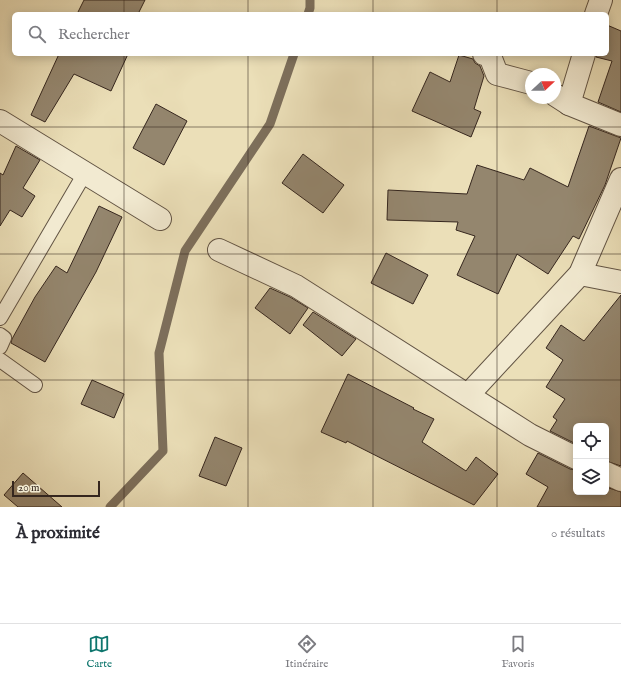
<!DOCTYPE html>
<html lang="fr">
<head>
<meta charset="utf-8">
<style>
	:root { --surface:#fff; --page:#f2f2f3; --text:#2b2b33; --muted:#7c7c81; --line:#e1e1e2; --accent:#0f766e }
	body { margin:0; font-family:"IM FELL English",serif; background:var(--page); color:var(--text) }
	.controls { position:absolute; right:12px; bottom:12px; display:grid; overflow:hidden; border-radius:6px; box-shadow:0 2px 10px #0003 }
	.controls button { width:36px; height:36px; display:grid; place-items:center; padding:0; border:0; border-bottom:1px solid var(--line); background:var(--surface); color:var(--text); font:20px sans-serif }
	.compass { position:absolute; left:525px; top:68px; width:36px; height:36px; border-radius:50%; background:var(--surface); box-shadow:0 2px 10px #0003; rotate:68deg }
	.scale { position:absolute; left:12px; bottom:10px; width:88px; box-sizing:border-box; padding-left:4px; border:2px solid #35261e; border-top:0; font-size:11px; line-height:14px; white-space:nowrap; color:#35261e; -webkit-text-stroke:3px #f2ead1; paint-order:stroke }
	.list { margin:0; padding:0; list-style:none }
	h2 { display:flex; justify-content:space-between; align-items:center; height:52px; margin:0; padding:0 16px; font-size:17px }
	h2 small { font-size:13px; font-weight:400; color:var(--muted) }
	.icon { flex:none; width:22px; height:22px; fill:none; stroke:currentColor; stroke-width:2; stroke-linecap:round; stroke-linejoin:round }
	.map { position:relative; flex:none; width:621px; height:507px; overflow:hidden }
	.search { position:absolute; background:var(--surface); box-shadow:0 2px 10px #0003; left:12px; right:12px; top:12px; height:44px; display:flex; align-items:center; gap:10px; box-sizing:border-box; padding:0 14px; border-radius:6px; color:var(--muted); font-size:15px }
	.sheet { height:116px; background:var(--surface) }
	nav { display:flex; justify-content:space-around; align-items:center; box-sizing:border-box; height:56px; border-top:1px solid var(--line); background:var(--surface); font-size:11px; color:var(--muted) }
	nav a { display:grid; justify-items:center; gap:2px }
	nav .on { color:var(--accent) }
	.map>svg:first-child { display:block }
</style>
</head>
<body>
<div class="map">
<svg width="621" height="507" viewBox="0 0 621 507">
	<rect width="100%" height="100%" fill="#ebdfb8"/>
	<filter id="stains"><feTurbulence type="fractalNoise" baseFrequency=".005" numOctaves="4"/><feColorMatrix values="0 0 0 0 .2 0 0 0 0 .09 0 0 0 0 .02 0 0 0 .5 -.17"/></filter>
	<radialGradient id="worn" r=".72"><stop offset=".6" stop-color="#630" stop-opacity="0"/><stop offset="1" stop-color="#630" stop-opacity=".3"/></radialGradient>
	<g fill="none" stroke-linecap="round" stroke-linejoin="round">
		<g stroke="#7d6f5b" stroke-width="9">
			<polyline points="308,14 310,8 310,0"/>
			<polyline points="110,507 163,451 159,353 185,251 270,124 294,54"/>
		</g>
	</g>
	<g fill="#94866e" stroke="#35261e">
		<polygon points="84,0 145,0 138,14 77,14"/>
		<polygon points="607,25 621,31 621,112 598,102 612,61 596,57 596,54 607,54"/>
		<polygon points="59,54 128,54 111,91 74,74 45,122 31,115"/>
		<polygon points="459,55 473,59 475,63 480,66 484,76 474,109 481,112 471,137 412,111 430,72 450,82"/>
		<polygon points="156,104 187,121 164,165 133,148"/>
		<polygon points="589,126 621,138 605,185 579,239 573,236 548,274 517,254 498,294 457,275 475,236 456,230 458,222 387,220 388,190 467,194 477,165 524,180 530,168 568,187"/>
		<polygon points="16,146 40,160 23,188 35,196 22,217 10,210 0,226 0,173 3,175"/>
		<polygon points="303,154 344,185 323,213 282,183"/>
		<polygon points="99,206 122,217 96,272 45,362 11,343 12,339 35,297 56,266 67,273"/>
		<polygon points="386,253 428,275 413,304 371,283"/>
		<polygon points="270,288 290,297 308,308 290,334 255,308"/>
		<polygon points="621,295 621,466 606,461 606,426 576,426 576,444 550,431 557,420 553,417 565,399 546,387 563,360 546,348 561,325 584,341"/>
		<polygon points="313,312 356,339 342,356 303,325"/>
		<polygon points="348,374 414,408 413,409 434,419 422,442 466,471 476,457 498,474 474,505 347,441 346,443 321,432"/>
		<polygon points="92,380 124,394 114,418 81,404"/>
		<polygon points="215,437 242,448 226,486 199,476"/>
		<polygon points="538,453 570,469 576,470 576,492 606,492 606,487 621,492 621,507 537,507 548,487 526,474"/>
		<polygon points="23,473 62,507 18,507 4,495"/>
	</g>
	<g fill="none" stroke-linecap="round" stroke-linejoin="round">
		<g stroke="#625444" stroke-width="16">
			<g id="lane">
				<polyline points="0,318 85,173"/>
				<polyline points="0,335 4,338 0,347"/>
				<polyline points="0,360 35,385"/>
			</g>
		</g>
		<g stroke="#625444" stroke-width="24">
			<g id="street">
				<polyline points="596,14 601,0"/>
				<polyline points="484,54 490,56 497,74 531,83"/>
				<polyline points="555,95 569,104 621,125"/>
				<polyline points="569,104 584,54"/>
				<polyline points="0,121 160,219"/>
				<polyline points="219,250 296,286 530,435 576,458"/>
				<polyline points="580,274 621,282"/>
				<polyline points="468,395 580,274 621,179"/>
				<polyline points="606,473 621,480"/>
			</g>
		</g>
		<use href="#lane" stroke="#f2ead1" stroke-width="14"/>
		<use href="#street" stroke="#f2ead1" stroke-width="22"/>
	</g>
	<path fill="none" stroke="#35261e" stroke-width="1" stroke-opacity="0.55" d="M124,0V14M248,0V14M373,0V14M497,0V14M124,54V507M248,54V507M373,54V507M497,54V507M0,127H621M0,254H621M0,380H621"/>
	<rect width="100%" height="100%" filter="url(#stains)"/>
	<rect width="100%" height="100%" fill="url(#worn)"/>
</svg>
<div class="controls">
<button><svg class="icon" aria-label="locate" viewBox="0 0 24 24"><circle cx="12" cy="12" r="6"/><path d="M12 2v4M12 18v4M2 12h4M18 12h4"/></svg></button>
<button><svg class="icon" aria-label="layers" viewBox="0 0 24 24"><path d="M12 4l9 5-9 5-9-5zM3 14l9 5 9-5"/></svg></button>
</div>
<svg class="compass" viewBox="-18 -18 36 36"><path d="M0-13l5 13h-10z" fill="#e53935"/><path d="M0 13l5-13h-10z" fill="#7c7c81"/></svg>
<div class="scale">20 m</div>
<div class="search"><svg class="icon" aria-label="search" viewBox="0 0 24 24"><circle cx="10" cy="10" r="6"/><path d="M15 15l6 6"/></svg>Rechercher</div>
</div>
<section class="sheet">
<h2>À proximité<small>0 résultats</small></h2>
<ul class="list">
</ul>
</section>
<nav>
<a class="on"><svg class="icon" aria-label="map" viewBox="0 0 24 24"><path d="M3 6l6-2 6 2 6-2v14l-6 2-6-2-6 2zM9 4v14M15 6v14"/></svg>Carte</a>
<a><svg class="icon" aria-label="directions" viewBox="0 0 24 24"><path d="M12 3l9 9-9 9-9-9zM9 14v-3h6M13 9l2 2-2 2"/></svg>Itinéraire</a>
<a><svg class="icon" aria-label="saved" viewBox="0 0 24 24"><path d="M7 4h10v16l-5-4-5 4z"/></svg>Favoris</a>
</nav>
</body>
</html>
